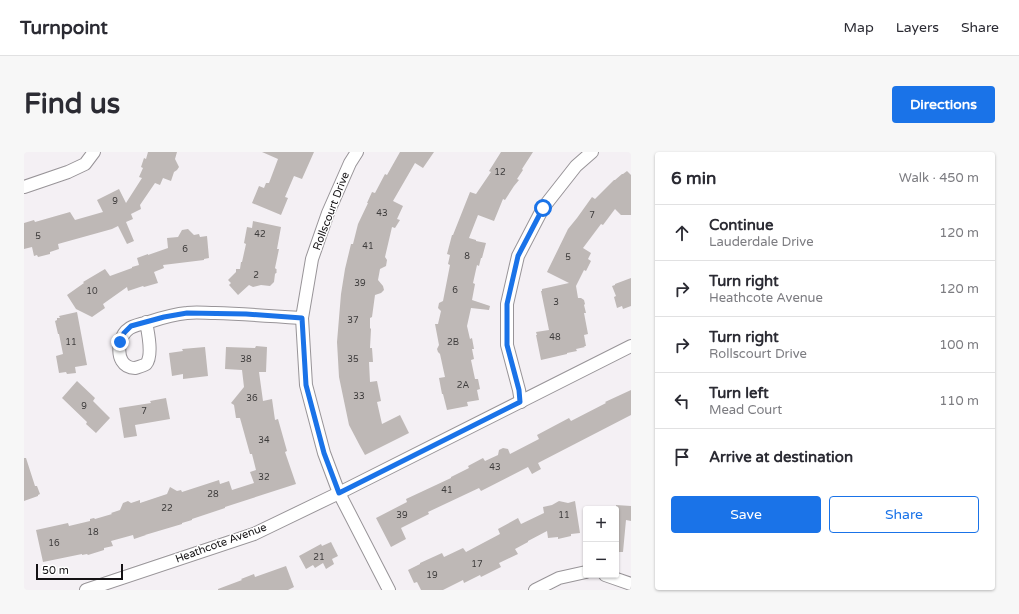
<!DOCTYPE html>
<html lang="en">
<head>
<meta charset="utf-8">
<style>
	:root { --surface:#fff; --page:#f7f7f7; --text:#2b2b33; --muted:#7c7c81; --line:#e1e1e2; --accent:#1a73e8 }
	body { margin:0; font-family:"Varela Round",sans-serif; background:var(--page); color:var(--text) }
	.controls { position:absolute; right:12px; bottom:12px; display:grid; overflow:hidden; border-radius:4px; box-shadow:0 1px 3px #0004 }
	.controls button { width:36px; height:36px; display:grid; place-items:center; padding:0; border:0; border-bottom:1px solid var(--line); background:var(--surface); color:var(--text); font:20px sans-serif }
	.scale { position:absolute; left:12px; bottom:10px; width:87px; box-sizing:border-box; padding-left:4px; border:2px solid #141214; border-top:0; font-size:11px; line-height:14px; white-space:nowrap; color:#141214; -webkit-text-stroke:3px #fff; paint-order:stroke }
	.stop { position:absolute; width:12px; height:12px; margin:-9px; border:3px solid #1a73e8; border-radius:50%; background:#fff }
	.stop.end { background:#1a73e8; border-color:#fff; box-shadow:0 1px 4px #0008 }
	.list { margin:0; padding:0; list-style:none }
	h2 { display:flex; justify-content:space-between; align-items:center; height:52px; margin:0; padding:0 16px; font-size:17px }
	h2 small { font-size:13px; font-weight:400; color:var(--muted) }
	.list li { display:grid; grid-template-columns:26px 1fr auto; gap:12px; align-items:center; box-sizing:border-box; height:56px; padding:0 16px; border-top:1px solid var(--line) }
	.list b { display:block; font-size:15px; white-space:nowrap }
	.list p { margin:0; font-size:13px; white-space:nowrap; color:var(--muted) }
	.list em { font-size:13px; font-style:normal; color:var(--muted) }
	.actions { display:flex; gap:8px; padding:12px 16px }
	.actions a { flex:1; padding:9px 0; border:1px solid var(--accent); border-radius:4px; text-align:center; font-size:14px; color:var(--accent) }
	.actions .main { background:var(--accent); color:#fff }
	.icon { flex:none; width:22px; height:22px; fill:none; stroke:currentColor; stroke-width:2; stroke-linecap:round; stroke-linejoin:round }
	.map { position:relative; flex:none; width:607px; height:438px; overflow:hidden; border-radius:4px }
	header { display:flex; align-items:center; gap:24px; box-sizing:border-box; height:56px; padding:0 20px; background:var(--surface); border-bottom:1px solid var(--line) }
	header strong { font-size:19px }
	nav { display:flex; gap:22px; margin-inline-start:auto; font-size:14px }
	.intro { display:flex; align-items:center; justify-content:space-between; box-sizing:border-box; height:96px; padding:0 24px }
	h1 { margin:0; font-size:28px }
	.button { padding:10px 18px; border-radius:4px; background:var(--accent); color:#fff; font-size:14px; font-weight:700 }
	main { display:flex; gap:24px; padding:0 24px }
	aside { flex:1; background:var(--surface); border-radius:4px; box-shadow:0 1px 3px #0004 }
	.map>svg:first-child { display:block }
</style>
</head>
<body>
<header>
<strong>Turnpoint</strong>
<nav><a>Map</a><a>Layers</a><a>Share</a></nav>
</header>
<div class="intro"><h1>Find us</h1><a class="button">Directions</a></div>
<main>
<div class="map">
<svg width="607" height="438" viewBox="0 0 607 438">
	<rect width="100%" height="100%" fill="#f4f0f4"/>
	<g fill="#beb8b6">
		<polygon points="124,0 153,0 151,7 155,15 153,18 150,20 147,29 139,26 136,33 131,31 116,53 117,57 107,62 109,67 102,70 110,89 103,92 94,74 88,77 34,92 35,97 26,100 26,102 14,105 13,103 10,104 8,95 0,97 0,71 10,68 11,70 46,60 51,68 79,60 73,48 95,37 102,51 118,26 115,25 119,16 117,15 120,6 122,7"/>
		<polygon points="238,0 290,0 278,27 270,24 261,45 264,46 257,63 228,51 235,34 240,36 242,31 245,31 254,7"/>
		<polygon points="376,0 410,0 399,16 391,11 369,49 379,54 373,67 376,68 371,76 368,75 361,105 363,108 362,114 356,117 354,128 359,134 360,138 357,141 351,143 348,165 346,166 346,176 347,177 346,196 348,196 349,210 345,210 346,230 353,229 357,249 353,250 358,272 376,263 385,281 341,303 336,294 325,273 315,225 313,190 317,142 321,117 327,92 329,92 334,72 344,51 343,51 348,40 351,41 361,22 363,23"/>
		<polygon points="477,0 509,0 498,17 499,18 493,27 495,28 490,34 481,48 479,47 470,69 454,63 445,86 452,88 452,89 462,91 458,106 457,106 455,114 453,113 449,131 451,132 448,148 466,154 465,158 447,156 443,174 446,187 448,186 450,197 448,197 450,207 447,208 451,227 454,227 456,237 453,238 455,248 443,250 444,254 423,258 419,242 418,242 415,226 421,225 416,202 414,200 413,197 415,193 411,172 414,172 417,159 414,156 415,151 419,149 426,113 424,112 426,103 423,102 428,83 429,83 446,40 452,42 467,20 465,19"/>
		<polygon points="603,19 607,23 607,63 597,63 591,57 579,73 577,72 559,96 567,101 564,107 567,109 562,119 560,118 552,134 554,146 557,146 560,148 561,152 560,153 562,161 560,161 564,182 560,183 562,194 560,194 561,195 552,197 553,199 543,201 543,202 517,208 512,183 513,183 512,180 525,178 517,139 518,139 518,137 545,131 523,120 544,77 553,66 568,45 571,47 590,28 591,28 598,22 599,22"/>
		<polygon points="229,69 257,75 253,97 255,97 251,116 253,118 252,119 253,120 251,122 250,130 246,134 237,133 229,135 225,133 214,143 205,133 207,131 204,128 212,120 212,117 216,117 217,110 218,110 222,92 220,91 223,75 228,76"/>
		<polygon points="164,77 170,83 175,82 176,85 183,84 185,106 180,107 180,108 139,113 140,116 130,120 134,131 120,135 119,134 104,139 103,135 79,152 81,156 68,165 52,157 43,143 60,131 59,130 81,117 86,124 108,116 108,115 115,113 113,106 124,102 124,103 144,96 143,86 154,85 158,78"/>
		<polygon points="607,126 607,154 599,157 598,154 593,156 590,145 592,144 588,134 591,133 591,132"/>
		<polygon points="53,160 63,213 51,215 52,221 43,222 42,220 35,221 32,204 39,202 35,182 34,182 31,169 33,168 33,166 36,166 35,164"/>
		<polygon points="232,194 243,195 242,220 235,220 239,249 248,247 251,268 254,267 263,299 261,300 272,332 201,355 201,356 168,367 168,368 158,371 158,372 121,383 122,383 110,387 109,383 87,389 89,394 80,396 80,398 64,403 63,402 58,403 58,402 19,410 12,378 44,371 45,374 66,369 66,367 70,366 71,367 88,362 87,361 96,358 99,351 104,349 107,351 116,348 116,351 143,342 146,335 153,339 157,338 158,340 195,328 196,332 205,329 208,338 230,331 226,320 232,318 228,302 226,302 216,266 212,266 210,253 207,251 220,235 218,218 201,217 202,195 231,196"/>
		<polygon points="181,195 184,224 159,227 159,222 148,224 145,201 159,199 158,197"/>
		<polygon points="53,229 71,246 69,249 86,266 72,281 62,272 63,270 38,246"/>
		<polygon points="607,238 607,263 514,311 517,317 508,322 504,315 457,339 455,336 404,360 405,362 377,376 382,387 367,395 352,366 383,350 382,347 427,326 427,325 445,316 444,314 459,306 461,309 474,303 475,298 479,296 484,297 486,302 515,287 513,283 545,266 547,269 582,251 581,250"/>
		<polygon points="142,246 146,267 111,273 113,284 100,286 95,256 127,251 126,249"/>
		<polygon points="0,306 2,306 11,334 13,334 16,342 14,343 14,344 0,349"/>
		<polygon points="535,349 544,351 551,349 556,381 547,382 547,384 534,387 534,385 524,386 523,379 504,389 504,390 491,397 494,402 475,411 477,415 457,425 456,423 440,431 439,428 419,438 397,438 393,430 390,431 384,418 396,412 396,411 418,401 420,405 439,396 442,400 476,382 474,377 494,366 497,372 520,361 519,355 528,353"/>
		<polygon points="592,353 607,354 607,369 602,368 599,400 592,400"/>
		<polygon points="307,390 314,404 308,407 310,412 302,417 299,411 291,416 289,413 282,417 275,404 297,392 298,394"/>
		<polygon points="262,414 270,435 264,438 194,438 194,437 218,428 217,427 230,422 231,425"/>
	</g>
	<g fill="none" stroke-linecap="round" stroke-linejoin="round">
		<g stroke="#989498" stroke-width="14">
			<g id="minor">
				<polyline points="333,0 326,11 304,61 288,107 278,166 282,233 300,301 315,341 365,438"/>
				<polyline points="0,35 44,20 61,12 70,0"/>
				<path d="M122,170C124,180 129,204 122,212C119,214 114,215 111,216C106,216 101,214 98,209C95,204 95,197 96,192C99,175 111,173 125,170C137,166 150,162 163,161C172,160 182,161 191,161C220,162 249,164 278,166"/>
				<polyline points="497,250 495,238 483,193 483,152 494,104 519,56 552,14 568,0"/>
				<polyline points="581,423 607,432"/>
				<polyline points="62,438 230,382 315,341 607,194"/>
				<polyline points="511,438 535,426 562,420"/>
			</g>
		</g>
		<use href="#minor" stroke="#fff" stroke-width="12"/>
	</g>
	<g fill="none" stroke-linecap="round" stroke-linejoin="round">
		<polyline stroke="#1a73e8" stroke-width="5" points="96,190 100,181 107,174 140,165 163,161 222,162 278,166 282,233 300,301 315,341 496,250 495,238 483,193 483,152 494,104 519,56"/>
	</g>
	<g text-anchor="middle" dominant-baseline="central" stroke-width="3" stroke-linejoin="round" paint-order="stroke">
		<g font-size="9" fill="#3e3c3c">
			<text x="476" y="20">12</text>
			<text x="91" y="49">9</text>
			<text x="358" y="61">43</text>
			<text x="568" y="63">7</text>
			<text x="236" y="82">42</text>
			<text x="14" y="84">5</text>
			<text x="344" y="94">41</text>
			<text x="161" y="97">6</text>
			<text x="443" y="104">8</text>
			<text x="544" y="105">5</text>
			<text x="232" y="123">2</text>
			<text x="336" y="131">39</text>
			<text x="431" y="138">6</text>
			<text x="68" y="139">10</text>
			<text x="532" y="150">3</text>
			<text x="329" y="168">37</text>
			<text x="531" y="185">48</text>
			<text x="47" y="190">11</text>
			<text x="429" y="190">2B</text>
			<text x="222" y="207">38</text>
			<text x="329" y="207">35</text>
			<text x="439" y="233">2A</text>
			<text x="335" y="244">33</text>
			<text x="228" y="246">36</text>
			<text x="60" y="254">9</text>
			<text x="120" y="259">7</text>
			<text x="240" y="288">34</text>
			<text x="471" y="315">43</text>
			<text x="240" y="325">32</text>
			<text x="423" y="338">41</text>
			<text x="189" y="342">28</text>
			<text x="143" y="356">22</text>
			<text x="378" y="363">39</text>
			<text x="540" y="363">11</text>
			<text x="69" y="380">18</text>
			<text x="30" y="391">16</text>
			<text x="295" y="405">21</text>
			<text x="453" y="412">17</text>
			<text x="408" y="423">19</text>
		</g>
		<g font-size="11" fill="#141214" stroke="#fff">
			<text transform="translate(307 59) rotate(-69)">Rollscourt Drive</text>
			<text transform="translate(197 391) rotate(-20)">Heathcote Avenue</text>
		</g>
	</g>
</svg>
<div class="controls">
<button>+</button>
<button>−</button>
</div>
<div class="scale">50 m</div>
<div class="stop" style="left:519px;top:56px"></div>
<div class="stop end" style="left:96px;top:190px"></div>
</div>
<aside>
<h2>6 min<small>Walk · 450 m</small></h2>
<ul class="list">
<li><svg class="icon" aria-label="ahead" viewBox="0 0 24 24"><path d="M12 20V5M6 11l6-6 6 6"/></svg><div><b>Continue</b><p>Lauderdale Drive</p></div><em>120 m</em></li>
<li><svg class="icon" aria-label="right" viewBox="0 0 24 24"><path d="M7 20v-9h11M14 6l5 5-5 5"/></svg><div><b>Turn right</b><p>Heathcote Avenue</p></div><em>120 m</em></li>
<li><svg class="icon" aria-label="right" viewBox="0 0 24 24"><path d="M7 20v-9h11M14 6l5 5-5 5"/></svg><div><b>Turn right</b><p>Rollscourt Drive</p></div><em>100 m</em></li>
<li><svg class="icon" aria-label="left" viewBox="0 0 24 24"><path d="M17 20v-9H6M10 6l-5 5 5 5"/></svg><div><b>Turn left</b><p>Mead Court</p></div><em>110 m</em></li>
<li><svg class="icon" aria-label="arrive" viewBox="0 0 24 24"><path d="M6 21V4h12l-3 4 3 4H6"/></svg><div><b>Arrive at destination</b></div></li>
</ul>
<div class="actions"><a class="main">Save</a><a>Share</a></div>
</aside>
</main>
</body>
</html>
